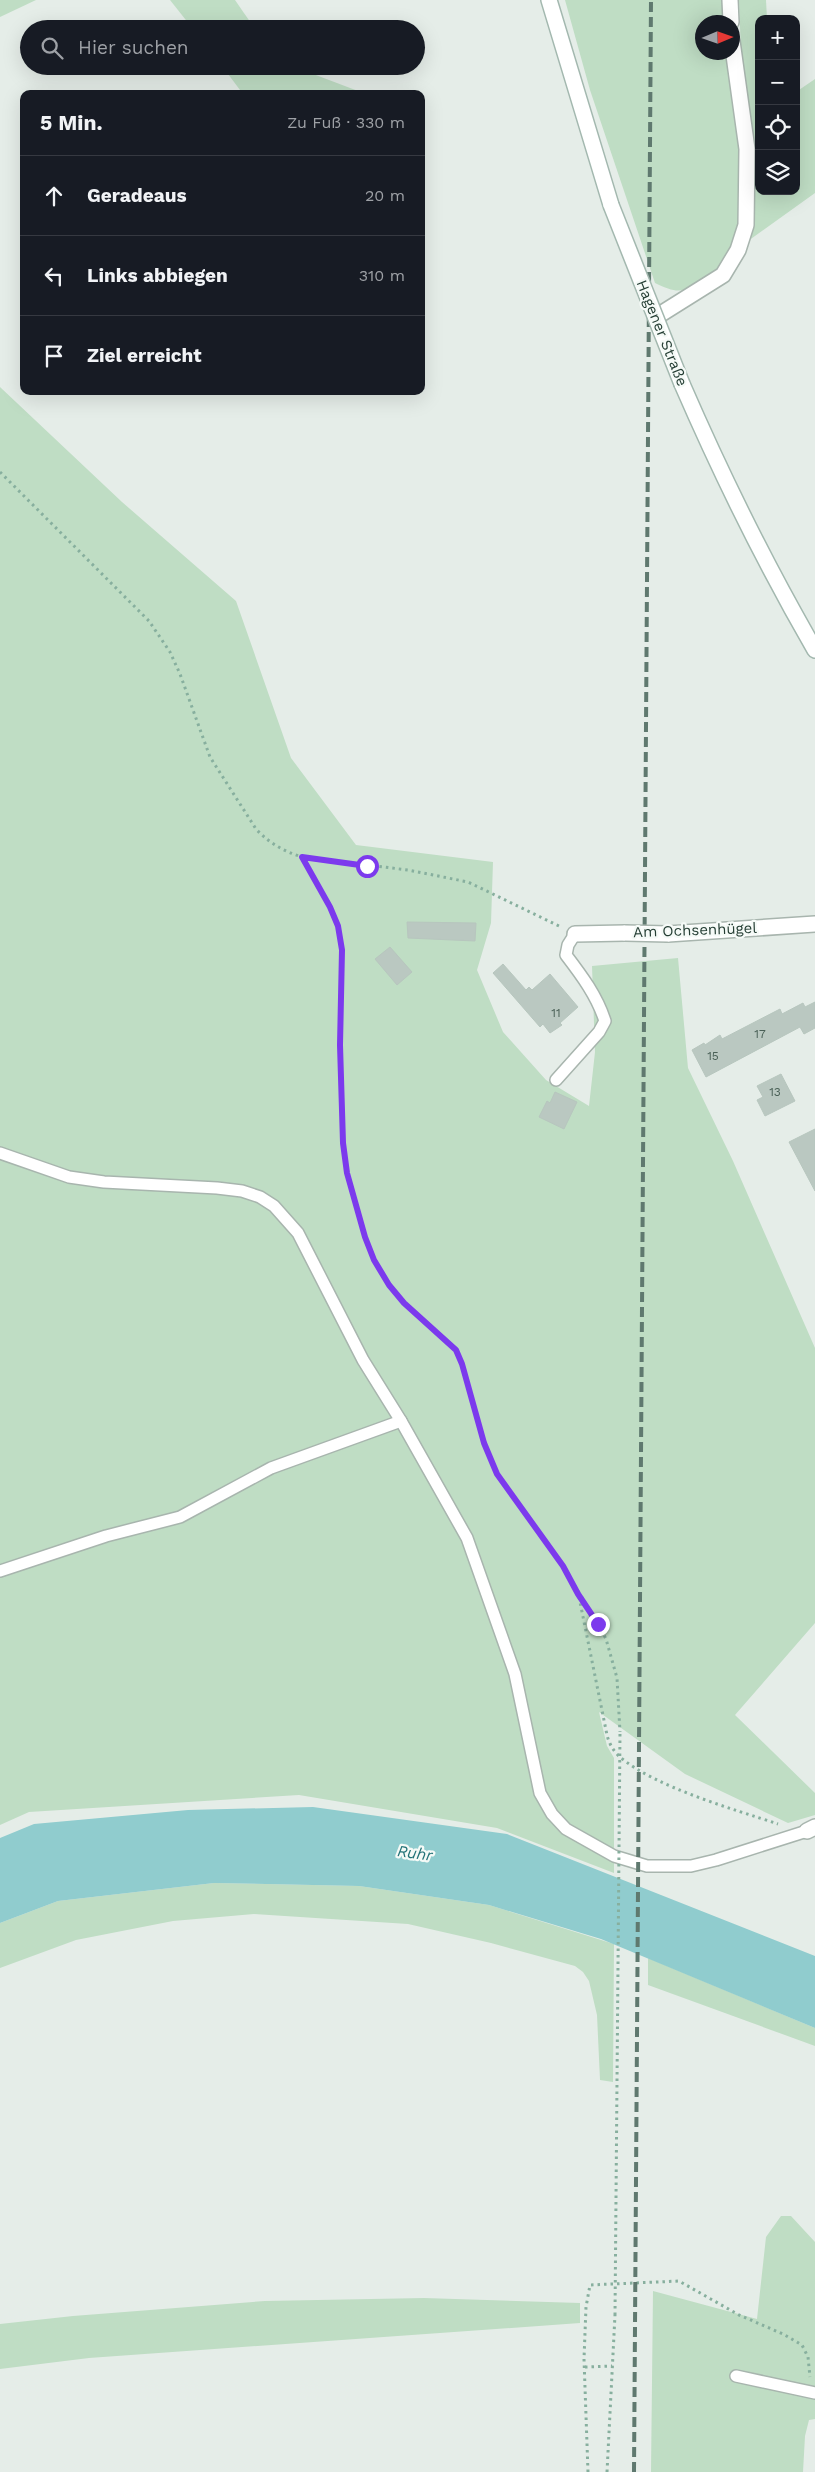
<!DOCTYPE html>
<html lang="de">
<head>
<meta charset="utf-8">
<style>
	:root { --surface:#171b24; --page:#20242c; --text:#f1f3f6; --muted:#9ea1a6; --line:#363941 }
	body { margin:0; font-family:"Work Sans",sans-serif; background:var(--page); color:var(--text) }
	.controls { position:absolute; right:15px; top:15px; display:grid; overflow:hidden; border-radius:10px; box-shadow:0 5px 20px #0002 }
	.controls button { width:45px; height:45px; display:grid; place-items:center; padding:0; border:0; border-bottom:1px solid var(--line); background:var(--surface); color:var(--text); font:25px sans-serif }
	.compass { position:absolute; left:695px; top:15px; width:45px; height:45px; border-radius:50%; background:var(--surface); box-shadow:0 5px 20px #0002; rotate:88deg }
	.stop { position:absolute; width:15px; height:15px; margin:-11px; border:4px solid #7c3aed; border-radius:50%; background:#fff }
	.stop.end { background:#7c3aed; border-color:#fff; box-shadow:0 1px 5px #0008 }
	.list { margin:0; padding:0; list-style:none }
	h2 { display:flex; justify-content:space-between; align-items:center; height:65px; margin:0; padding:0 20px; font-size:21px }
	h2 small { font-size:16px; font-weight:400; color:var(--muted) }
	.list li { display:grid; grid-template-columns:32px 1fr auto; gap:15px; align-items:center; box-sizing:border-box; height:80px; padding:0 20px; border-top:1px solid var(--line) }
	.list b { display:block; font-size:19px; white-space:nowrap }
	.list em { font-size:16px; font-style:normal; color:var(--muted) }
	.icon { flex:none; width:28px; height:28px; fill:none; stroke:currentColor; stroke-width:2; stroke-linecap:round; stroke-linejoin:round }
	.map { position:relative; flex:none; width:815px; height:2472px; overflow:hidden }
	.search { position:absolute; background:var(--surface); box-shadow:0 5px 20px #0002; left:20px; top:20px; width:405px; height:55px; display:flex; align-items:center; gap:12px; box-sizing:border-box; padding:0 18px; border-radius:28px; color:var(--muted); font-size:19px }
	.panel { position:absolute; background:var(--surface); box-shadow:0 5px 20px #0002; left:20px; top:90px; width:405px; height:305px; border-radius:10px }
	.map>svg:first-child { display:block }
</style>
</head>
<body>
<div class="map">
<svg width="815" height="2472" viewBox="0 0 815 2472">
	<rect width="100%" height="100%" fill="#e5ede8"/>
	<g fill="#bfddc4">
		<polygon points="0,0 36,0 0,17"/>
		<polygon points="170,0 235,0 255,29 193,29"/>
		<path d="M565,0H724L727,22H702V52L730,53C736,105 753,203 732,251C726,264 715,273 703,280C683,294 676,293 655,283L590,90Z"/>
		<polygon points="739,0 766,0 767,19 759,19 759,191 796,191 796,92 815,79 815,193 748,241"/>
		<polygon points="222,66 292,66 366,94 243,94"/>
		<polygon points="0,387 122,502 236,601 291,758 356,845 493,862 491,923 477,970 503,1032 546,1080 589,1106 595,1052 592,966 678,958 688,1068 733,1161 815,1348 815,1623 735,1715 815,1793 815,1815 788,1823 685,1774 599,1712 607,1746 614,1758 614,1873 497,1828 299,1795 29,1812 0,1825"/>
		<polygon points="214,1883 359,1886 489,1905 614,1944 613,2082 600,2080 597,2015 589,1981 583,1972 575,1966 491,1943 408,1924 254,1914 173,1921 76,1940 0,1968 0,1923 58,1901"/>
		<polygon points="648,1958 815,2028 815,2046 648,1985"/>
		<polygon points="781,2216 791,2216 815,2242 815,2419 809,2420 805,2436 803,2472 651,2472 653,2291 757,2319 766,2237"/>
		<polygon points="424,2298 580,2303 580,2323 89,2358 0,2369 0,2324 73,2316 265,2301"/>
	</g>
	<polygon fill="#90ccce" points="313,1807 507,1834 815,1956 815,2028 601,1939 489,1905 359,1886 214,1883 58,1901 0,1923 0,1838 34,1824 188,1810"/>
	<g fill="#bac8c1" stroke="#b7c6be">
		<polygon points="407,922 476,923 475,941 408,938"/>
		<polygon points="390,947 412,972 397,985 375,959"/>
		<polygon points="503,964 526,990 529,987 532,990 550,974 578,1007 560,1023 562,1025 550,1033 543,1024 540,1027 493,973"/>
		<polygon points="815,1002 815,1028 804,1034 800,1027 706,1077 692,1050 704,1043 705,1045 720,1035 722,1039 780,1009 782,1014 803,1003 805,1007"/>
		<polygon points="781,1074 795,1101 765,1116 757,1100 763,1097 757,1086"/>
		<polygon points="555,1092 577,1102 564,1129 539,1117 547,1101 550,1103"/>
		<polygon points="815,1129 815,1191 789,1142"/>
	</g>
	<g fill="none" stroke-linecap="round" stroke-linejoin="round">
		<g stroke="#a8b5ae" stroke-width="14">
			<g id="service">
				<path d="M556,1080L599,1032L605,1021C597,996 582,976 566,955L568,945L575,934"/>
				<polyline points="0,1153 69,1177 104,1182 217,1188 242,1191 260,1197 274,1206 298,1233 363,1360 401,1421 467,1538 515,1674 540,1793 552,1814 566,1829 614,1856 647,1866 691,1866 716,1860 807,1831"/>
				<polyline points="0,1571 106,1536 180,1517 271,1468 401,1421"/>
				<polyline points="736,2376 815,2393"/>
			</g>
		</g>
		<g stroke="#a8b5ae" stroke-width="18">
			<g id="minor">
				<polyline points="730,0 731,22"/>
				<polyline points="656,317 723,275 738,250 746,225 747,149 732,41"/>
				<polyline points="575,934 625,933"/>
				<polyline points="668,934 815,924"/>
				<polyline points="807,1831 815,1827"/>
			</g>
		</g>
		<g stroke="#a3b8af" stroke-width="18">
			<g id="secondary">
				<polyline points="549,0 611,205"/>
				<path d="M682,384C722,476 764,562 815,650"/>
			</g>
		</g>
		<g stroke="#87af9e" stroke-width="3" stroke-dasharray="2.5 4" stroke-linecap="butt">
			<path d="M0,472L149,621L170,652L180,674L210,757L256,829C269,843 283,851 302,857L408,870L468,882L561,927"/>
			<polyline points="302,857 330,907 338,927 342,951 340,1045 343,1143 347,1173 365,1237 374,1260 389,1285 404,1303 456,1350 462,1365 484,1443 497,1474 563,1566 598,1624 606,1639 617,1678 620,1732"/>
			<path d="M579,1597L607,1735C609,1743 613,1751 620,1757C655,1787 733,1809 778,1824"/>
			<polyline points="585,2367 612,2366"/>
			<polyline points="588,2472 584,2359 586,2307 590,2285 679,2281 739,2315 783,2334 802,2345 808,2357 810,2377"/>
			<polyline points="607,2472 615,2315"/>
		</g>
		<use href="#service" stroke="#fff" stroke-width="11"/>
		<use href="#minor" stroke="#fff" stroke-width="15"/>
		<use href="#secondary" stroke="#fff" stroke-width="15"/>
		<polyline stroke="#5f796f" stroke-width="4" stroke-dasharray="10 5" stroke-linecap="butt" points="634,2472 651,0"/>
		<g stroke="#a8b5ae" stroke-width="18" stroke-linecap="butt">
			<polyline id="minor-bridge" points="625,933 668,934"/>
		</g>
		<g stroke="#a3b8af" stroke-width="18" stroke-linecap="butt">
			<polyline id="secondary-bridge" points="611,205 682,384"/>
		</g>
		<polyline stroke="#87af9e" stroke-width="3" stroke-dasharray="2.5 4" stroke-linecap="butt" points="615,2315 620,1732"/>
		<use href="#minor-bridge" stroke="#fff" stroke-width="15"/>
		<use href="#secondary-bridge" stroke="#fff" stroke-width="15"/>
	</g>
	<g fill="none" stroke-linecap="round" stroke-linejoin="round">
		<polyline stroke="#7c3aed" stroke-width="6" points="367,866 302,857 330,907 338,926 342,950 340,1045 343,1143 347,1173 365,1237 374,1260 389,1285 404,1303 456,1350 462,1364 484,1443 497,1474 563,1566 578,1594 598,1624"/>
	</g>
	<g text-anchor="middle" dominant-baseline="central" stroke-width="4.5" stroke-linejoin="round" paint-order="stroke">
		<g font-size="12" fill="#4a6057">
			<text x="556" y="1013">11</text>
			<text x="760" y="1034">17</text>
			<text x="713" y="1056">15</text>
			<text x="775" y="1092">13</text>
		</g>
		<g font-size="15" fill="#253e34" stroke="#f5faf7">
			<text transform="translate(662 333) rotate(68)">Hagener Straße</text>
			<text transform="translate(695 930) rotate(-2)">Am Ochsenhügel</text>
		</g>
		<g font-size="16" font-style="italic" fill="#227277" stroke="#f5faf7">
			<text transform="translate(415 1853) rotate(8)">Ruhr</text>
		</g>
	</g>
</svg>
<div class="controls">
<button>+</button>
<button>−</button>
<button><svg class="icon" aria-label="locate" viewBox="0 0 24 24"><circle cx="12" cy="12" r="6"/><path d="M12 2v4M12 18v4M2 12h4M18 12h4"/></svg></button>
<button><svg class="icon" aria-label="layers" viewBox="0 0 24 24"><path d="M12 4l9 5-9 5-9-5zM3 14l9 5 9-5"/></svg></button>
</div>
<svg class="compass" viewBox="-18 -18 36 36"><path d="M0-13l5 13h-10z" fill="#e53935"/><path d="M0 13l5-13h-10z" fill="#9ea1a6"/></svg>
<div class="stop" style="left:367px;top:866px"></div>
<div class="stop end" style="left:598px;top:1624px"></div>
<div class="search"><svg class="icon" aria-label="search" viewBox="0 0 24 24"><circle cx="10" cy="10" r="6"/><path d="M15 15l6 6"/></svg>Hier suchen</div>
<section class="panel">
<h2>5 Min.<small>Zu Fuß · 330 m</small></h2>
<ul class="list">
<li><svg class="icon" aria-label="ahead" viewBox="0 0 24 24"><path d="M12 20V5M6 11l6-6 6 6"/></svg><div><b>Geradeaus</b></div><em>20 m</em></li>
<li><svg class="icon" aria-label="left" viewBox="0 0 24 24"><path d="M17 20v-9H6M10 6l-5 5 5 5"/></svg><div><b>Links abbiegen</b></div><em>310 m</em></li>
<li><svg class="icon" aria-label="arrive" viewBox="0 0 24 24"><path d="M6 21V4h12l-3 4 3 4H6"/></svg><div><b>Ziel erreicht</b></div></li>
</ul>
</section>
</div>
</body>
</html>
